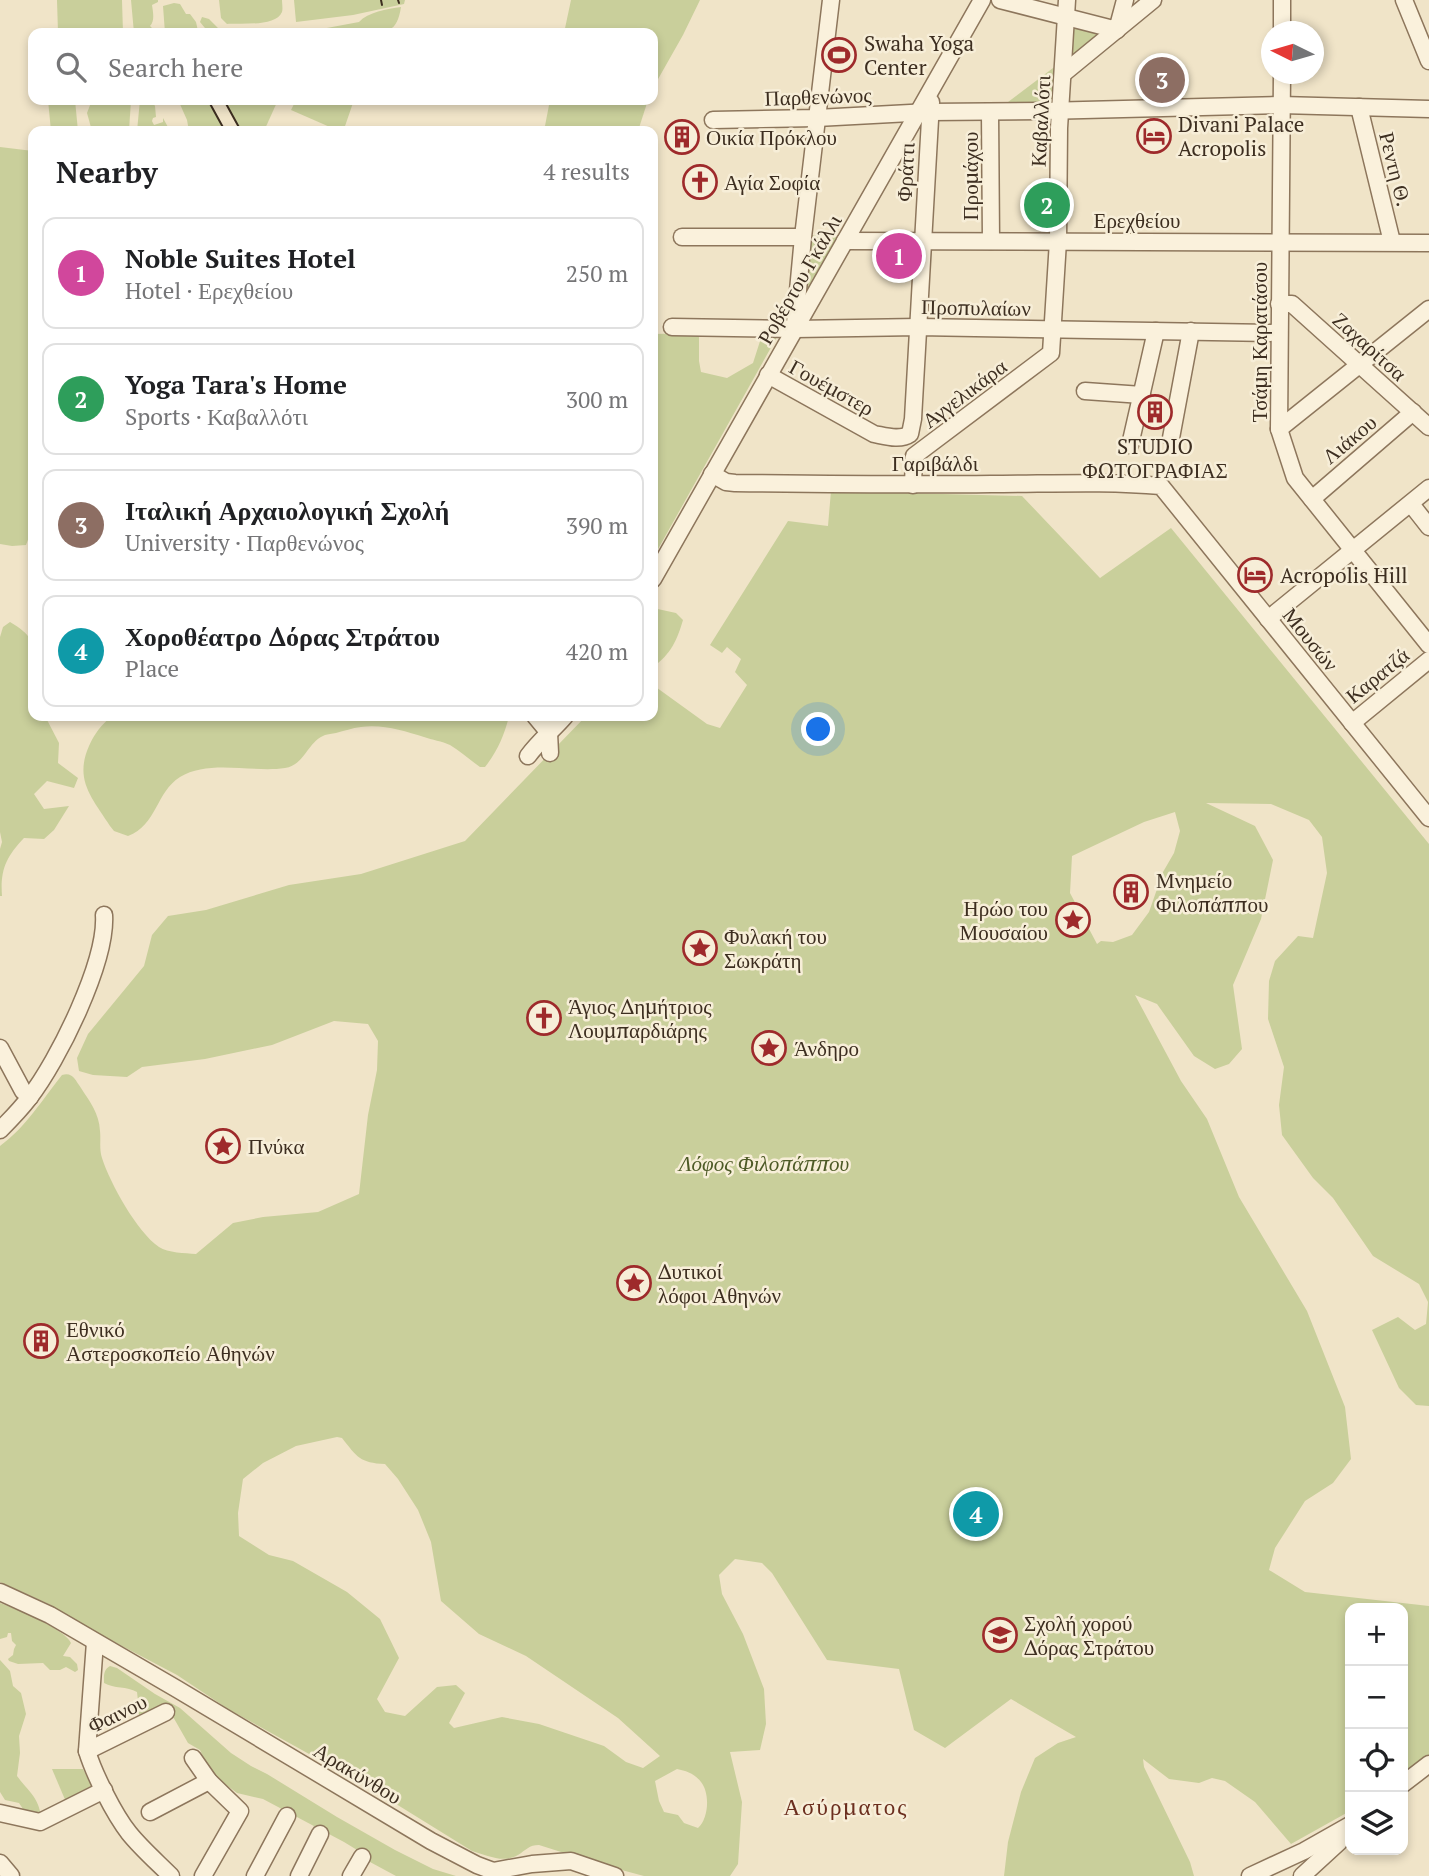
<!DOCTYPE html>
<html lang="en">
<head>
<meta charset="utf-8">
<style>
	:root { --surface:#fff; --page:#f2f2f2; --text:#202124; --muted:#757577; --line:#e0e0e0; --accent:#7c3aed }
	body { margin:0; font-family:"PT Serif",serif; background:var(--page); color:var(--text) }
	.controls { position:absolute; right:21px; bottom:21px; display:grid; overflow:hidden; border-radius:14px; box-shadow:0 4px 10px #0003 }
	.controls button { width:63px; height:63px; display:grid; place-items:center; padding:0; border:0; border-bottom:2px solid var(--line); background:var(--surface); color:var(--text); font:35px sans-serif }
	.compass { position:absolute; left:1261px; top:21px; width:63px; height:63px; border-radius:50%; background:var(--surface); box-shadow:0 4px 10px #0003; rotate:275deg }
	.you { position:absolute; left:819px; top:730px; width:24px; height:24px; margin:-18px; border:5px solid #fff; border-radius:50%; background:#1a73e8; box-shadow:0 0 0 10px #1a73e833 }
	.badge { display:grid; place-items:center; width:46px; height:46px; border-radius:50%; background:var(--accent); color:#fff; font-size:23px; font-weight:700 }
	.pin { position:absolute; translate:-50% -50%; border:4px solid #fff; box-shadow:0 2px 7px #0006 }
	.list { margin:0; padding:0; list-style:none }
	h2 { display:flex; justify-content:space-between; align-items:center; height:91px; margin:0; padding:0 28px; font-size:30px }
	h2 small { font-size:23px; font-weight:400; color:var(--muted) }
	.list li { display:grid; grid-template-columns:46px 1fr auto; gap:21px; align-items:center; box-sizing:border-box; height:112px; margin:0 14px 14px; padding:0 14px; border:2px solid var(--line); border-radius:14px }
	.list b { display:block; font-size:26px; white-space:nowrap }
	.list p { margin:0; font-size:23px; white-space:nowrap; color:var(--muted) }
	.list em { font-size:23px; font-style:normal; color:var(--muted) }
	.icon { flex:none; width:38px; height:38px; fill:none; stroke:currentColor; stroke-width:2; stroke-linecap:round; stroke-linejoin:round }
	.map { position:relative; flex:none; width:1429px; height:1876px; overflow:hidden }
	.search { position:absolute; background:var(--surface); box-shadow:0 4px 10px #0003; left:28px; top:28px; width:630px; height:77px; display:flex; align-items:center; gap:18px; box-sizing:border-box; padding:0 24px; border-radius:14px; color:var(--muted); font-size:26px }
	.panel { position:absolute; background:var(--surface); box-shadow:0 4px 10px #0003; left:28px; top:126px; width:630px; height:595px; border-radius:14px }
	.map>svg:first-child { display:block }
</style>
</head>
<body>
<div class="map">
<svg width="1429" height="1876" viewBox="0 0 1429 1876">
	<rect width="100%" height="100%" fill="#f0e4c8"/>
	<g fill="#c9cf9b" fill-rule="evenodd">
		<polygon points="57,0 122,0 123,33 58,33"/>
		<path d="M131,0H158V2L152,5C153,12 155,21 150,26L153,29V33H134Z"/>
		<path d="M219,0H282C282,3 283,9 282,12C276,27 241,23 227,24L221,18Z"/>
		<polygon points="294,0 405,0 404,4 353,15 296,22"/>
		<polygon points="571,0 700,0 683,35 653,88 653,33 564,33"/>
		<polygon points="174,3 180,4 186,14 190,14 196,22 198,31 190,33 165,33 163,6"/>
		<polygon points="1058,4 1129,29 1069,76 1069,105 1004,105 1057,65"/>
		<path d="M401,7C397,33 387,33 363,33L362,28L342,33H300L359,22C368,12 387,9 401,7Z"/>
		<polygon points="202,17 209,19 220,30 283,28 283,33 209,33 200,22"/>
		<polygon points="48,100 75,100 78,131 51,131"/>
		<polygon points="92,100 131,100 129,131 92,131 87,113"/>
		<polygon points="140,100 152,101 155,106 156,117 153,118 152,121 154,125 163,122 163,118 169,129 174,131 137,131"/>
		<polygon points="172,100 208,100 225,131 189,131 187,120 179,102"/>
		<polygon points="224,100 278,100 264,131 241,131"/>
		<polygon points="296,100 354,100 344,129 342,131 339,131 291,110"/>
		<polygon points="550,100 648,100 638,131 544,131"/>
		<polygon points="0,147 33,151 33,526 26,545 12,546 0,544"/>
		<polygon points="810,235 837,237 800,304"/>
		<polygon points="699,333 699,361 701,372 727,378 753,363 762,335 778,335 653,558 653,334"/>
		<path d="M831,491L1022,496L1100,578L1171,528L1429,844V1406L1416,1405L1399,1388L1372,1330L1398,1317L1415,1330L1426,1324L1428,1302L1419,1284L1373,1256L1333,1198L1313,1178L1282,1135L1279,1105L1284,1067L1268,1019L1269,981L1275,961L1298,936L1313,938L1327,873L1322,837L1309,820L1271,804L1206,803L1255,826L1273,860L1261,919L1233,985L1242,1049L1229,1064L1215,1069L1194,1056L1157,1004L1135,995L1181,1081L1207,1119L1239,1197L1307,1311L1345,1407L1351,1459L1333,1483L1305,1501L1275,1548L1269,1570L1305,1592L1429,1606V1759L1403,1781V1608H1350V1811L1291,1844L1255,1802L1225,1781L1212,1778L1199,1783L1169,1779L1143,1759L1144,1767L1190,1862L1194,1876H1004L1008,1842L1021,1792L1035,1758L1058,1743L1076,1737L1011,1699L945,1748L914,1730L899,1669L827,1660L772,1573L762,1563L735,1559L719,1575L722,1594L743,1634L764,1689L766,1724L760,1750L730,1752L742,1802L738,1864L730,1876H644L599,1864L539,1845C529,1845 526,1850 518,1855C503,1864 487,1855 472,1851L367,1786L228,1709L177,1675L84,1626L51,1605L0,1582V1146C26,1127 42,1100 62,1075C73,1072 75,1080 81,1088C90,1102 99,1113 100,1131C101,1140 99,1149 102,1158C110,1183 137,1232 159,1247C168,1253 185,1253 196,1254L233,1223L263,1217L318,1212L359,1194L368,1115L377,1070L378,1041L368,1024L334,1021L272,1045L205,1059L142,1067L127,1077L93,1075L79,1071L77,1058L88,1034L144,966L152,935L168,916L206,910L289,885L361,874L465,841L586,716H653V685L707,724L720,728L747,685L735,672L741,659L727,647L722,653L710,645L788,521L828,526ZM1175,812L1180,831L1174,853L1163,872L1149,912L1132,935L1113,942L1101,941L1097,944L1070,893L1072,856L1144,822ZM337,1437L342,1438C357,1457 360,1463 385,1464L398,1479L418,1510L431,1542L441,1601L479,1634L526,1656L618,1718L660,1756L643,1768L626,1762L604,1746L539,1724L502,1717L454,1728L449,1723L465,1693L456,1685L437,1687L405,1716L385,1712L377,1699L399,1658L380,1619L347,1592L293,1561L269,1555L239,1536L238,1513L243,1479L263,1463L296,1446ZM677,1769C686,1771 694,1773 701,1782C710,1793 709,1818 698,1828L684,1823L678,1815L664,1812L659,1801L655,1781Z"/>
		<path d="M653,608L676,613L683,620C677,640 671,654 653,667Z"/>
		<path d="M10,622C33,636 33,640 33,667L32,668L33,674V716H45L59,743L58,763L78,778L74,788L47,781L34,794L44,809L69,806L54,830L44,839L24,838C6,857 0,870 2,896H0V849L2,842L0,832V637L3,627Z"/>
		<path d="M112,716H509C505,734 497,752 485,767H480C470,760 460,751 450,745C442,741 432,740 424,737C404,731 383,724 361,727C352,728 344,731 336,733C332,734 328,734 325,735C307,742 305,765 285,768C253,773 209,759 180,777C156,792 157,825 128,836L114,831L110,826C92,798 74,780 89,746C95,733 101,725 112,716Z"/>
		<path d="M0,1603C16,1609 65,1629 71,1643L63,1656L70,1657L77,1664L78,1670L75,1672L66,1667L60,1670H50L43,1663L18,1664L9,1661L8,1659L13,1655L14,1649L16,1645L12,1641L11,1633H8L7,1637L0,1639Z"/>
		<path d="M0,1660L10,1671L13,1686L21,1693L26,1714L19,1736L20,1753L17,1776C28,1791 38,1796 41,1816L25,1812L19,1803L5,1800L0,1792Z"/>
		<path d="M110,1666L117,1668L155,1694L180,1708L231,1753L251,1766L267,1774L337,1817L395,1850L433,1869L456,1876H396L370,1862L362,1853L344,1842L263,1799L237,1793L217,1778L207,1765L200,1750L188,1743L172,1715L139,1717V1714L135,1710L138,1701L137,1692C127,1686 114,1689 104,1683C104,1676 103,1670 110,1666Z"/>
		<polygon points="52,1769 83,1769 96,1795 69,1809"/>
	</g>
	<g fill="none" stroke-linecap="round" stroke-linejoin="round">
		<g stroke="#8d765c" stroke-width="19">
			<g id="minor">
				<polyline points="1000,0 1117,30 1125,0"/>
				<polyline points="1404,0 1429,61"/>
				<polyline points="1282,32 1282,0"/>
				<polyline points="1064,73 1153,0"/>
				<polyline points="1282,74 1279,429 1295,478 1429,645"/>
				<polyline points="1359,107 1392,242"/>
				<polyline points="990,112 991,241"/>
				<polyline points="713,120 817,118 929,112 1044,111 1281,105 1429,109"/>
				<polyline points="682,237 803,237"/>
				<polyline points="845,241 1429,243"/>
				<polyline points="1279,304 1292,304 1429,427"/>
				<polyline points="795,323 803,237 831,0"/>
				<polyline points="672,327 795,329 918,327 1279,333"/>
				<path d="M768,375L874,434C885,436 900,441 910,434L913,419L931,102"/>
				<polyline points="1085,391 1142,395"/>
				<polyline points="1279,429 1429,309"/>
				<polyline points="1171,438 1191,331"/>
				<polyline points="1130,445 1156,331"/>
				<path d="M712,474L726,482L735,483C820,484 906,485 991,484C1048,484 1104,481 1161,486L1429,818"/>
				<polyline points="913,485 914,456 1051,353 1058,241 1059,128 1067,0"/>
				<polyline points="1312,499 1413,412"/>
				<polyline points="1411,504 1429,527"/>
				<polyline points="653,579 982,0"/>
				<polyline points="1268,619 1429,488"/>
				<polyline points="535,716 549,733 550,753"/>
				<polyline points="1352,723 1429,660"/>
				<path d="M528,756C539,741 553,730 565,716"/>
				<polyline points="0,1048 23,1091 30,1097"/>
				<path d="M0,1130C10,1120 20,1110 29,1098C58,1061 107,962 104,915"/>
				<polyline points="0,1592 50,1615 177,1689 431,1841 477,1865 493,1871 532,1864 571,1861 615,1876"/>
				<path d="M95,1642L87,1751C94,1774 114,1814 129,1833C141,1848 157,1862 171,1876"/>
				<polyline points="87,1751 166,1712"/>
				<polyline points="193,1758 209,1781 240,1811 203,1876"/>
				<polyline points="1403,1784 1429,1764"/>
				<polyline points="150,1812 209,1781"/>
				<polyline points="0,1813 40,1822 104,1790"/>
				<polyline points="0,1863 11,1876"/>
				<polyline points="255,1876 287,1816"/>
				<polyline points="299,1876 320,1834"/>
				<polyline points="351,1876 362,1857"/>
				<polyline points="1250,1876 1304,1851 1350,1825"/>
				<polyline points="1302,1876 1339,1842 1343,1833"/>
			</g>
		</g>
		<use href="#minor" stroke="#faf1dc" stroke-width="16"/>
		<g stroke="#3d2e20" stroke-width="2">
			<polyline points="381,0 382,5"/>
			<polyline points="398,0 399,3"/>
			<polyline points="208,100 225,131"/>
			<polyline points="224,100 241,131"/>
		</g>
	</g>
	<defs>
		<g id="stadium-ring" transform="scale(1.75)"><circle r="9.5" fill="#f7eed8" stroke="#9e2a2b" stroke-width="1.5"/><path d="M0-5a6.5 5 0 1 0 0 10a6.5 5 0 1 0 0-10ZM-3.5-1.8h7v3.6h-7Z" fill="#9e2a2b"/></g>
		<g id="hotel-ring" transform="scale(1.75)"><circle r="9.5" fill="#f7eed8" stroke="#9e2a2b" stroke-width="1.5"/><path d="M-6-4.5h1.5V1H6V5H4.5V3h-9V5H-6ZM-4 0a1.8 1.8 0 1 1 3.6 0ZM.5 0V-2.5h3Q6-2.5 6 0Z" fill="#9e2a2b"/></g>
		<g id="building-ring" transform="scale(1.75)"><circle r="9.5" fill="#f7eed8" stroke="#9e2a2b" stroke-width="1.5"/><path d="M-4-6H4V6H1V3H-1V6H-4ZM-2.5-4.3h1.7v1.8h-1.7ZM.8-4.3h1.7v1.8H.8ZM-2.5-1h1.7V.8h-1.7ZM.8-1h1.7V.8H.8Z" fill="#9e2a2b"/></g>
		<g id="church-ring" transform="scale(1.75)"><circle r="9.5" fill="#f7eed8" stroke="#9e2a2b" stroke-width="1.5"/><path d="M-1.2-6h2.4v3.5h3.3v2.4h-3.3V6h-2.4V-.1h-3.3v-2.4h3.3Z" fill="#9e2a2b"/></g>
		<g id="sight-ring" transform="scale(1.75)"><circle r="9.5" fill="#f7eed8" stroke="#9e2a2b" stroke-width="1.5"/><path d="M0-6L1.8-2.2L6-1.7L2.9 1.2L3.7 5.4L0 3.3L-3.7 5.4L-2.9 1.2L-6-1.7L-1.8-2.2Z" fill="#9e2a2b"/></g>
		<g id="school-ring" transform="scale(1.75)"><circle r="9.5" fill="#f7eed8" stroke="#9e2a2b" stroke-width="1.5"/><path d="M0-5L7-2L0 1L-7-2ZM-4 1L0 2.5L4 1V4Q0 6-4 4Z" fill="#9e2a2b"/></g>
	</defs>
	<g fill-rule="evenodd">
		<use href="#stadium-ring" x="839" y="55"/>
		<use href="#hotel-ring" x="1154" y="136"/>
		<use href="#building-ring" x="682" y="137"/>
		<use href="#church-ring" x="700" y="182"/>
		<use href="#building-ring" x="1155" y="412"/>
		<use href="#hotel-ring" x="1255" y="575"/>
		<use href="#building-ring" x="1131" y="892"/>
		<use href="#sight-ring" x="1073" y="920"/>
		<use href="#sight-ring" x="700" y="948"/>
		<use href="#church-ring" x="544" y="1018"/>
		<use href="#sight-ring" x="769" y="1048"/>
		<use href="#sight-ring" x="223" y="1146"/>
		<use href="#sight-ring" x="634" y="1283"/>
		<use href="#building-ring" x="41" y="1341"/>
		<use href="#school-ring" x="1000" y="1635"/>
	</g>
	<g text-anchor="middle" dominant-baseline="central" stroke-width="5" stroke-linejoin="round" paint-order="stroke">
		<g font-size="21" fill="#3d2e20" stroke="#f7eed8" text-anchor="start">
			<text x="864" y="43">Swaha Yoga<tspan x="864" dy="24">Center</tspan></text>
			<text x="1178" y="124">Divani Palace<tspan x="1178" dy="24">Acropolis</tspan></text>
			<text x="706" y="137">Οικία Πρόκλου</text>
			<text x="724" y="182">Αγία Σοφία</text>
			<text x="1155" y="446" text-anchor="middle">STUDIO<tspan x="1155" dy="24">ΦΩΤΟΓΡΑΦΙΑΣ</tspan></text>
			<text x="1280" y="575">Acropolis Hill</text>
			<text x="1156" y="880">Μνημείο<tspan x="1156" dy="24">Φιλοπάππου</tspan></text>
			<text x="1048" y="908" text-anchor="end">Ηρώο του<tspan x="1048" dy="24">Μουσαίου</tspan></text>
			<text x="724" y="936">Φυλακή του<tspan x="724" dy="24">Σωκράτη</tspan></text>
			<text x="568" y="1006">Άγιος Δημήτριος<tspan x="568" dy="24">Λουμπαρδιάρης</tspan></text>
			<text x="794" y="1048">Άνδηρο</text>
			<text x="248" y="1146">Πνύκα</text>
			<text x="658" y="1271">Δυτικοί<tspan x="658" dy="24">λόφοι Αθηνών</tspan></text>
			<text x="66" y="1329">Εθνικό<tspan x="66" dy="24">Αστεροσκοπείο Αθηνών</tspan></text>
			<text x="1024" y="1623">Σχολή χορού<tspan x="1024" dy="24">Δόρας Στράτου</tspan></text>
		</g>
		<g font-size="21" fill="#3d2e20" stroke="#f7eed8">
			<text transform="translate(818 96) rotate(-2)">Παρθενώνος</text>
			<text transform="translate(1040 121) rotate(-87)">Καβαλλότι</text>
			<text transform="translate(1396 169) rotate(76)">Ρεντη Θ.</text>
			<text transform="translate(905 172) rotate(-87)">Φράττι</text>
			<text transform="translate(970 176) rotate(-90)">Προμάχου</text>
			<text x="1137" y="220">Ερεχθείου</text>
			<text transform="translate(799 279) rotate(-60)">Ροβέρτου Γκάλλι</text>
			<text transform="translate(976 307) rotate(1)">Προπυλαίων</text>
			<text transform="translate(1259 342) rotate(-90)">Τσάμη Καρατάσου</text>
			<text transform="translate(1370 346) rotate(42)">Ζαχαρίτσα</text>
			<text transform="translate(832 387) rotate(29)">Γουέμστερ</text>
			<text transform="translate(964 393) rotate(-37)">Αγγελικάρα</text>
			<text transform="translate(1349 439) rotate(-40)">Λιάκου</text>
			<text x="935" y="463">Γαριβάλδι</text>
			<text transform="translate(1311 639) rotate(51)">Μουσών</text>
			<text transform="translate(1377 675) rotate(-39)">Καρατζά</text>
			<text transform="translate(117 1713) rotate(-26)">Φαινου</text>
			<text transform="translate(358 1773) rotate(31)">Αρακύνθου</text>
		</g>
		<g font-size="21" font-style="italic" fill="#4d5a26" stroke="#f7eed8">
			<text x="764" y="1163">Λόφος Φιλοπάππου</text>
		</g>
		<g font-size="23" letter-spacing="2" fill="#6b2e1e" stroke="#f7eed8">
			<text x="846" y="1806">Ασύρματος</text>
		</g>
	</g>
</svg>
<div class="controls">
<button>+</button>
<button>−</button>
<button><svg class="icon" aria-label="locate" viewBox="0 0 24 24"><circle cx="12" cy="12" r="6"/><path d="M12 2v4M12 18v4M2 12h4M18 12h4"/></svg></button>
<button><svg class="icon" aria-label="layers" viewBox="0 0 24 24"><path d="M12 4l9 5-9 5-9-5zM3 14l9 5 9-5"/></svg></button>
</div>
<svg class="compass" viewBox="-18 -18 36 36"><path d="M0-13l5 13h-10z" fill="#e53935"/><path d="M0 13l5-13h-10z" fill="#757577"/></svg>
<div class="you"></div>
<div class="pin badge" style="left:899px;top:256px;background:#d1479c">1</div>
<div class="pin badge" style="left:1047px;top:205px;background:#2e9e5b">2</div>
<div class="pin badge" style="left:1162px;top:80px;background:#8d6e63">3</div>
<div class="pin badge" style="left:976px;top:1514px;background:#0f9aa8">4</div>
<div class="search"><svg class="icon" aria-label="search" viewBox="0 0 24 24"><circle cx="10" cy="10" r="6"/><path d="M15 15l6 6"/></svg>Search here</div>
<section class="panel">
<h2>Nearby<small>4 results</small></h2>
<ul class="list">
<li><span class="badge" style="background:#d1479c">1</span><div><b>Noble Suites Hotel</b><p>Hotel · Ερεχθείου</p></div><em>250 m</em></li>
<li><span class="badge" style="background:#2e9e5b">2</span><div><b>Yoga Tara's Home</b><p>Sports · Καβαλλότι</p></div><em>300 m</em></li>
<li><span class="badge" style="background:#8d6e63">3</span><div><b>Ιταλική Αρχαιολογική Σχολή</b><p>University · Παρθενώνος</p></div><em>390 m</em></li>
<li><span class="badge" style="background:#0f9aa8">4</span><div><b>Χοροθέατρο Δόρας Στράτου</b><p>Place</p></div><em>420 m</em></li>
</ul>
</section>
</div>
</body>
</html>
